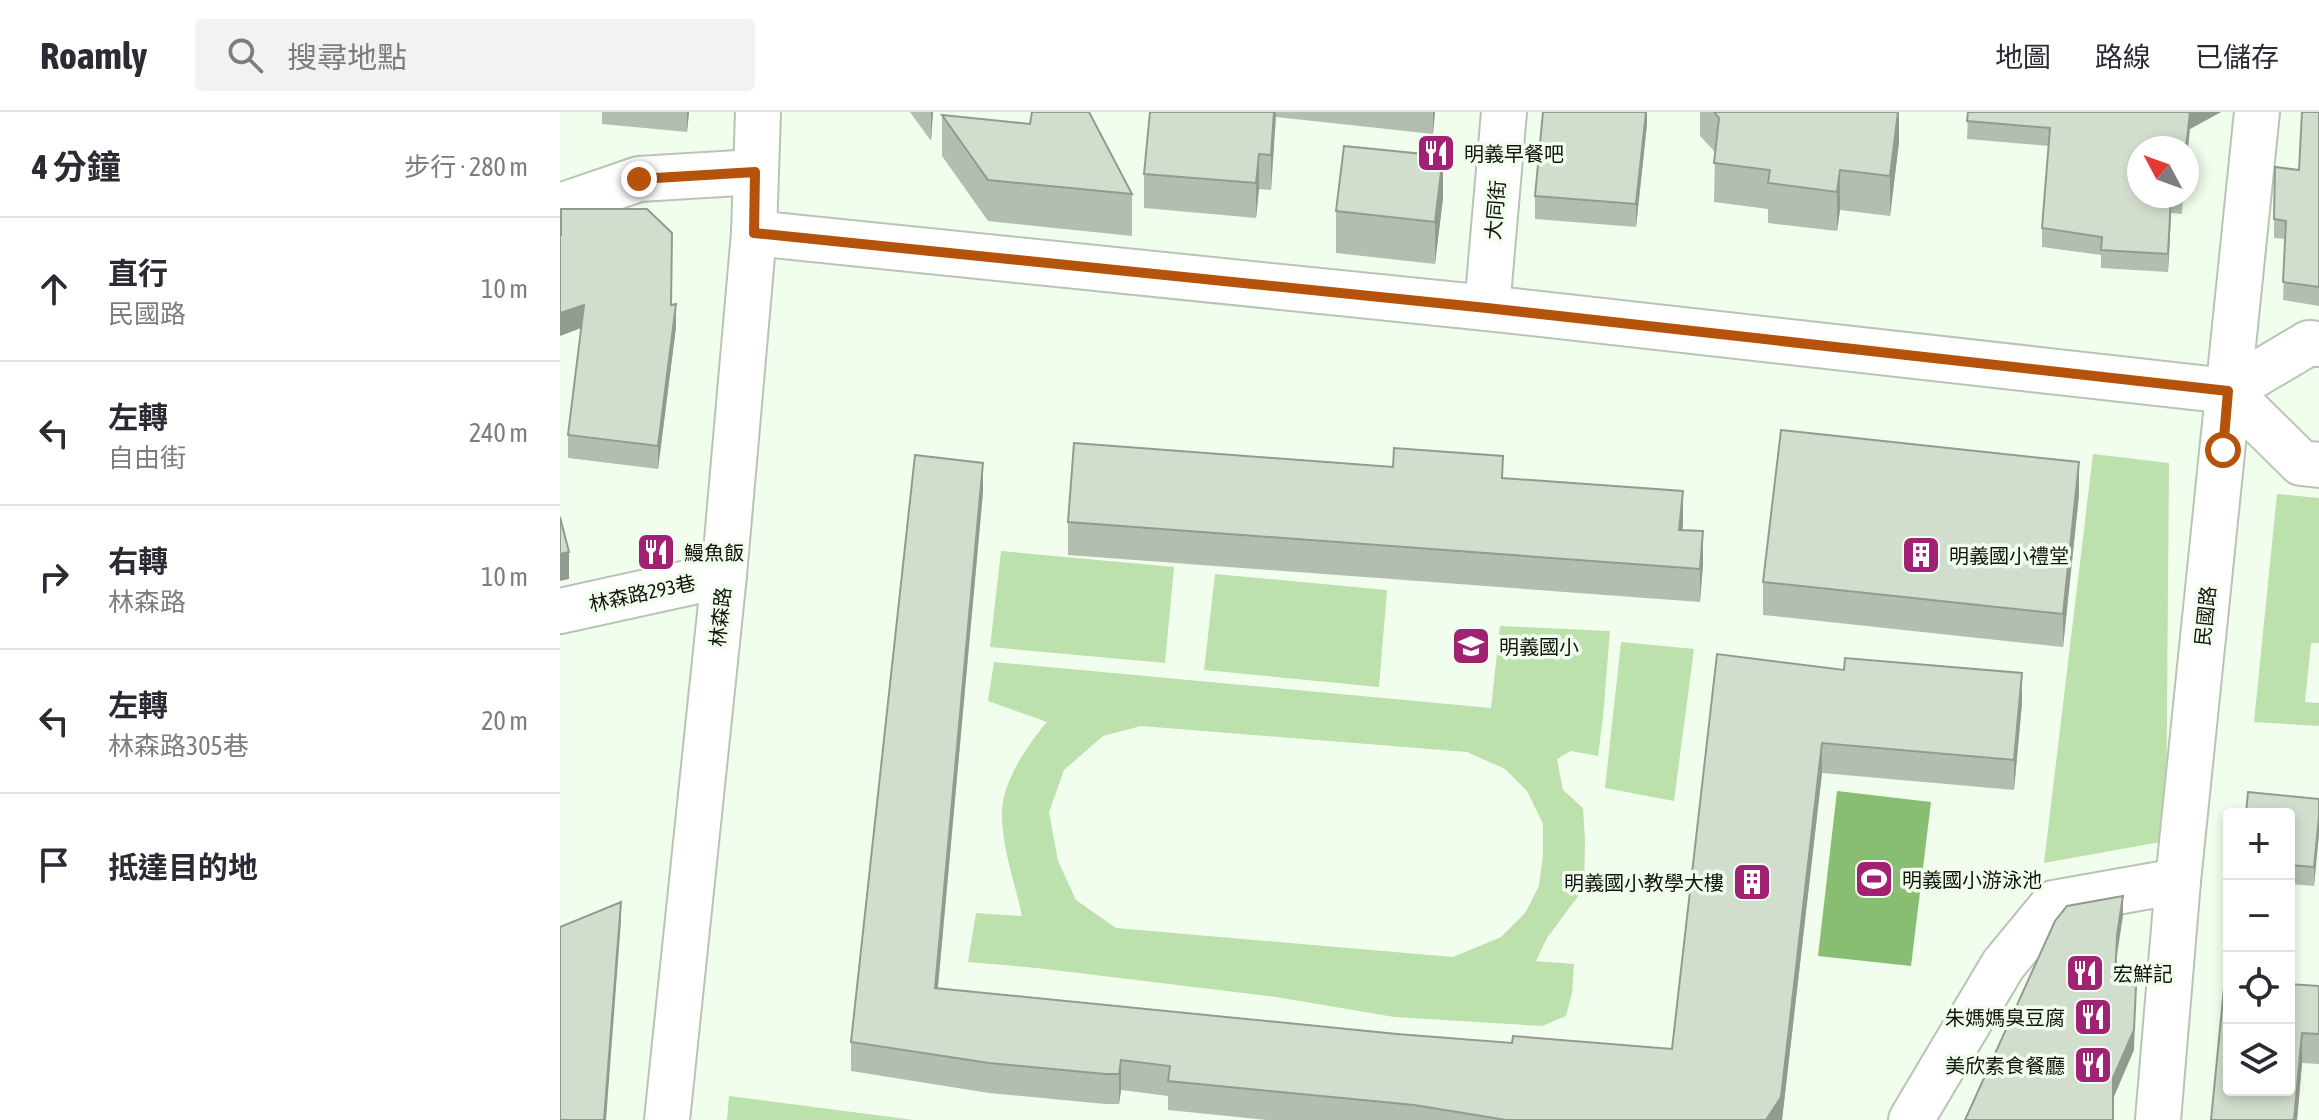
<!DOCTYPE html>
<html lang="zh-TW">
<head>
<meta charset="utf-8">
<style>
	:root { --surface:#fff; --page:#f2f2f3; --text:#2b2b33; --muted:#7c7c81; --line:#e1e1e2 }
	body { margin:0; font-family:"Asap Condensed","Noto Sans TC",sans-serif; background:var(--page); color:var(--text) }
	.controls { position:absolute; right:24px; bottom:24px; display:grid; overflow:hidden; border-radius:8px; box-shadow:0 4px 12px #0003 }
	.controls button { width:72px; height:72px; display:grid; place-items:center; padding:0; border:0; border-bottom:2px solid var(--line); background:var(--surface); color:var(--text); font:40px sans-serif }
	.compass { position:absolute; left:1567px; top:24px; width:72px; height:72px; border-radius:50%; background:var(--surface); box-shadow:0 4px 12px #0003; rotate:311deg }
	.stop { position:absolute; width:24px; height:24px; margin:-18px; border:6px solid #b45309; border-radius:50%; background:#fff }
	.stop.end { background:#b45309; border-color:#fff; box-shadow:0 2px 8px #0008 }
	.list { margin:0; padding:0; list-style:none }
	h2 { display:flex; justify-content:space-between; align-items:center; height:104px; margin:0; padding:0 32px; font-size:34px }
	h2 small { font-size:26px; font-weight:400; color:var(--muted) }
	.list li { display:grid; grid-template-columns:52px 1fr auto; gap:24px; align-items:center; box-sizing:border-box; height:144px; padding:0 32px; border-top:2px solid var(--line) }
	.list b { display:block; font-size:30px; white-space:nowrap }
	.list p { margin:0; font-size:26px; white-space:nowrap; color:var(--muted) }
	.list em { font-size:26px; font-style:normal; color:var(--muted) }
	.icon { flex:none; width:44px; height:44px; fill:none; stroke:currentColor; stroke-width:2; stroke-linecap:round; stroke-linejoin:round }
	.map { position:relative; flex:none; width:1759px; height:1008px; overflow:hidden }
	header { display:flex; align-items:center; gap:48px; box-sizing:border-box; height:112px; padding:0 40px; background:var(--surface); border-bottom:2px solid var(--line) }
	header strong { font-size:38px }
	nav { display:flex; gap:44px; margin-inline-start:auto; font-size:28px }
	.search { width:560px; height:72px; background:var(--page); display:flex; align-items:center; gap:20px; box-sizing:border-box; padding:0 28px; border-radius:8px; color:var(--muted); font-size:30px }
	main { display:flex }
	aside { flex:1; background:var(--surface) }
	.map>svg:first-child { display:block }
</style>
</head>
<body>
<header>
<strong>Roamly</strong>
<div class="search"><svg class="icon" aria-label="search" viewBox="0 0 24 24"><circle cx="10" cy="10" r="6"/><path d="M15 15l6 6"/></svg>搜尋地點</div>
<nav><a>地圖</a><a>路線</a><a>已儲存</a></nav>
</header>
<main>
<aside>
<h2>4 分鐘<small>步行 · 280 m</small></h2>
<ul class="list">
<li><svg class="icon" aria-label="ahead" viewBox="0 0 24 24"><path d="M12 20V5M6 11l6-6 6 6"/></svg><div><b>直行</b><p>民國路</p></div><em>10 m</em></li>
<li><svg class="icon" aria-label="left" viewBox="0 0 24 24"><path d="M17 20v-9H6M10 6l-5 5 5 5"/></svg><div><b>左轉</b><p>自由街</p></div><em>240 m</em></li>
<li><svg class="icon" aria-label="right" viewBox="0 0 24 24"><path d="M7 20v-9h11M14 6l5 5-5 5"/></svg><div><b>右轉</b><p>林森路</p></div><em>10 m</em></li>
<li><svg class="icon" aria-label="left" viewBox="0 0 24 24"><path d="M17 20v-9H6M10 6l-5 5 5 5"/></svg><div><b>左轉</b><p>林森路305巷</p></div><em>20 m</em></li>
<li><svg class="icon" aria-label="arrive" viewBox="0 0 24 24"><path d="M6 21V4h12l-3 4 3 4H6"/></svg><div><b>抵達目的地</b></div></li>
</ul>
</aside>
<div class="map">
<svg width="1759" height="1008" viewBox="0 0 1759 1008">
	<rect width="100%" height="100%" fill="#f2feed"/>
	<g fill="#bce1ad" fill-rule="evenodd">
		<polygon points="1533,342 1609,351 1606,729 1484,751"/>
		<polygon points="1717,382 1759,386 1759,531 1751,531 1745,590 1759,591 1759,614 1694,610"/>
		<polygon points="441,439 614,455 605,551 430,535"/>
		<polygon points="655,462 827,478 819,575 644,558"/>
		<path d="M940,514L1050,519L1043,605L1038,644L1011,639L997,647L1003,678L1023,696L1025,728L1024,776L987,826L976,849L1014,852L1012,881L1006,904L982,914L834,905L716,885L477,856L408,850L416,801L462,804C455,770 441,734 442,699C443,669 468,632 487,610L428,589L434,550L931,596ZM581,614L907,640L945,657L967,679L983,712V743L979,774L965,801L941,825L893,845L556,816L516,788L498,749L489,700L504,658L543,624Z"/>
		<polygon points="1061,530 1134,537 1114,689 1045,676"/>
		<polygon points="169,984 354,1008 167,1008"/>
	</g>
	<polygon fill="#88be71" points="1277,679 1371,690 1351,854 1258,844"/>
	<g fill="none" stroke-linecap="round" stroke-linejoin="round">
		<g stroke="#b8c4b4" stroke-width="48">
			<g id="minor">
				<polyline points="0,94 79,67 195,60"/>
				<polyline points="194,121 927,196 1668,279"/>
				<polyline points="927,196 944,0"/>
				<polyline points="1759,232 1749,231 1668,279 1741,351 1759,353"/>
				<polyline points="0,499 164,463"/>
				<polyline points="107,1008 164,463 194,121 198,0"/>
				<polyline points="1351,1008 1443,853 1494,791 1618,769"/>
				<polyline points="1598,1008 1618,769 1697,0"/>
			</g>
		</g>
		<use href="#minor" stroke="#fff" stroke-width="44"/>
	</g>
	<g fill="#b4beb0">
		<polygon points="42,0 129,0 127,20 42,12"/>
		<polygon points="350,0 373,0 371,29"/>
		<polygon points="590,0 875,0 873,22 716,5 711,78 699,77 696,106 584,96 584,62"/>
		<polygon points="1087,0 1087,12 1076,115 975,107 975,84"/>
		<polygon points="1140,0 1339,0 1339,30 1330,104 1280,98 1277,119 1208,111 1208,97 1154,90 1155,40 1140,24"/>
		<polygon points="1408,0 1661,0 1630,17 1579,84 1623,84 1622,102 1611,101 1608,160 1541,156 1541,143 1482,135 1482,116 1489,34 1407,27"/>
		<polygon points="1759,0 1759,194 1723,188 1725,127 1714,126 1714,107 1739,58"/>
		<polygon points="382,3 470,12 572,82 572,124 428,109 382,44"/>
		<polygon points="883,86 875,152 776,141 776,99"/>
		<polygon points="0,123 112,193 116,215 98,357 8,346 8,323 22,216"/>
		<polygon points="833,355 943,366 1123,412 1122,418 1143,452 1140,490 508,443 508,410"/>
		<polygon points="423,380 378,876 837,922 952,931 1112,937 1157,542 1462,591 1454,678 1262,661 1222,1008 707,1008 608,998 608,984 561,978 559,992 545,992 429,981 291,959 291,930"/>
		<polygon points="1519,383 1503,535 1203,503 1203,470"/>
		<polygon points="1759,687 1754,774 1729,772 1729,702"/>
		<polygon points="1729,872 1759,874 1759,952 1742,951 1737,1008 1651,1008"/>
	</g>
	<g fill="#929b90">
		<polygon points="127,0 129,0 127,20"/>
		<polygon points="371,0 373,0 371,29"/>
		<polygon points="714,0 716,0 711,78 711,43"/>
		<polygon points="873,0 875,0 873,22"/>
		<polygon points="1086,0 1087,0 1087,12 1076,115 1076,92"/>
		<polygon points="1338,0 1339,0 1339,30 1330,104 1330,64"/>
		<polygon points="1630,0 1661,0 1630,17 1627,46 1626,36"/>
		<polygon points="699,42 699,77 696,106 696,71"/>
		<polygon points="883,44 883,86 875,152 875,110"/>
		<polygon points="1280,58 1280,98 1277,119 1277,80"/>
		<polygon points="1611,84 1611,101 1608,160 1608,142"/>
		<polygon points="116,192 116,215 98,357 98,334"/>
		<polygon points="24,193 24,215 0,224 0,201"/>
		<polygon points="1519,350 1519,383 1503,535 1503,502"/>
		<polygon points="423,351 423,380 375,905 375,876"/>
		<polygon points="1123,379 1123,412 1119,450 1119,418"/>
		<polygon points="1143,419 1143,452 1140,490 1140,457"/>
		<polygon points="9,440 9,467 0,469 0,442"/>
		<polygon points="1462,561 1462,591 1454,678 1454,648"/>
		<polygon points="1262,631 1262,661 1222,1008 1206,1008"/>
		<polygon points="1759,705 1759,723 1754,774 1754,755"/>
		<polygon points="1563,784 1563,804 1557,843 1555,889 1557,823"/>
		<polygon points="61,790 61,809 46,1008 44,1008"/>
		<polygon points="1576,874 1574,938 1553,987 1553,966"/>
		<polygon points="1742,921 1742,951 1737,1008 1734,1008"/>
		<polygon points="561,948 561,978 559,992 559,962"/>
	</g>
	<g fill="#d1ddcd" stroke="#929b90" stroke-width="2">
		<polygon points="472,0 529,0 572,82 428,68 382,3 470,12"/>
		<polygon points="590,0 714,0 711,43 699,42 696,71 584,62"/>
		<polygon points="983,0 1086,0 1076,92 975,84"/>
		<polygon points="1154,0 1338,0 1330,64 1280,58 1277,80 1208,71 1210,58 1154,51 1159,6"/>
		<polygon points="1408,0 1630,0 1626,36 1579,36 1579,84 1611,84 1608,142 1541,138 1542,125 1482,116 1490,16 1407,9"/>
		<polygon points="1742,0 1759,0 1759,175 1723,170 1726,109 1714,107 1715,55 1739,58"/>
		<polygon points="784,34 883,44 875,110 776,99"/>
		<polygon points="1,97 87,97 112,121 111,193 116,192 98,334 8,323 24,193 0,201 0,123 1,123"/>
		<polygon points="1221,318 1519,350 1503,502 1203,470"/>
		<polygon points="514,331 833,355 834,336 943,344 942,366 1123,379 1119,418 1143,419 1140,457 508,410"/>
		<polygon points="355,343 423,351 375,876 837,922 952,931 953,924 1112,937 1157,542 1284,558 1285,546 1462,561 1454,648 1262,631 1221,985 1206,1008 946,1008 854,993 608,969 610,954 561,948 559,962 545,962 429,951 291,930"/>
		<polygon points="0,405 9,440 0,442"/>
		<polygon points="1688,680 1759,687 1759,705 1754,755 1729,753 1729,702 1686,702"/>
		<polygon points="1563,784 1557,823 1555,869 1576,874 1574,918 1553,966 1553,1008 1405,1008 1495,809 1507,794"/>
		<polygon points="61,790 44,1008 0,1008 0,815"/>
		<polygon points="1665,866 1669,866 1669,978 1729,978 1729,872 1759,874 1759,922 1742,921 1734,1008 1651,1008"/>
	</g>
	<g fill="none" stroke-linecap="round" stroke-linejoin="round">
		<polyline stroke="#b45309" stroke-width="10" points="79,67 195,60 194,121 927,196 1668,279 1663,338"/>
	</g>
	<defs>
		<g id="restaurant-square" transform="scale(2)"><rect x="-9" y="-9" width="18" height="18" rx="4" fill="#a12173" stroke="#f2feed"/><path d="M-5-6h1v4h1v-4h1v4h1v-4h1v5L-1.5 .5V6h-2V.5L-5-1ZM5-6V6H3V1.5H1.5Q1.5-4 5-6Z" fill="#fff"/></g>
		<g id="building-square" transform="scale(2)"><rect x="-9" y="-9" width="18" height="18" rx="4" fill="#a12173" stroke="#f2feed"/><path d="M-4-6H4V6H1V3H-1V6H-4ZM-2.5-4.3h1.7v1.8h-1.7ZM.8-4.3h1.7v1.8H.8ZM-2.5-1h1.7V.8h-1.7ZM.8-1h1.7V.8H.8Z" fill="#fff"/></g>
		<g id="school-square" transform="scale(2)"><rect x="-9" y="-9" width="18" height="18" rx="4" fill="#a12173" stroke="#f2feed"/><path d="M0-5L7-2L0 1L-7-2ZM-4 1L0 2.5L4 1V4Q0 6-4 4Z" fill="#fff"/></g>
		<g id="stadium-square" transform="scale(2)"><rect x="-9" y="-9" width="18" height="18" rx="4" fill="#a12173" stroke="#f2feed"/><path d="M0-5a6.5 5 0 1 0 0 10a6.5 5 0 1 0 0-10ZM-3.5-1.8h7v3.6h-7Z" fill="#fff"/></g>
	</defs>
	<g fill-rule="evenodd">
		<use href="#restaurant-square" x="876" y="41"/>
		<use href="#restaurant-square" x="96" y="440"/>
		<use href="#building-square" x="1361" y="443"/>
		<use href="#school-square" x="911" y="534"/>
		<use href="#stadium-square" x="1314" y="767"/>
		<use href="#building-square" x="1192" y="770"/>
		<use href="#restaurant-square" x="1525" y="861"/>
		<use href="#restaurant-square" x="1533" y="905"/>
		<use href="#restaurant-square" x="1533" y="953"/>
	</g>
	<g text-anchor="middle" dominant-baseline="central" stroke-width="7" stroke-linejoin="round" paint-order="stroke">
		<g font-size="20" fill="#10140e" stroke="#f2feed" text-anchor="start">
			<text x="904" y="41">明義早餐吧</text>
			<text x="124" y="440">鰻魚飯</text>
			<text x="1389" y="443">明義國小禮堂</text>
			<text x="939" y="534">明義國小</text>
			<text x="1342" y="767">明義國小游泳池</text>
			<text x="1164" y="770" text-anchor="end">明義國小教學大樓</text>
			<text x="1553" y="861">宏鮮記</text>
			<text x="1505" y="905" text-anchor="end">朱媽媽臭豆腐</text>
			<text x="1505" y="953" text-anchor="end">美欣素食餐廳</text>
		</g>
		<g font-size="20" fill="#10140e" stroke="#f2feed">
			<text transform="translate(935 98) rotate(-85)">大同街</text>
			<text transform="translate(82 481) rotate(-12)">林森路293巷</text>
			<text transform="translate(1645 504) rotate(-84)">民國路</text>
			<text transform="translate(160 505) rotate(-84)">林森路</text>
		</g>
	</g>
</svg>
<div class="controls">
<button>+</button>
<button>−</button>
<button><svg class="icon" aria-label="locate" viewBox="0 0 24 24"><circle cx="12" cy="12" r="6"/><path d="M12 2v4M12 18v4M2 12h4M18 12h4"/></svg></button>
<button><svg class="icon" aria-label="layers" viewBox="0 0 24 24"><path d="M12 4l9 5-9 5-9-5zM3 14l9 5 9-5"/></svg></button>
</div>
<svg class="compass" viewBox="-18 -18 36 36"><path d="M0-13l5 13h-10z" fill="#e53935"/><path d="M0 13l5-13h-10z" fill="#7c7c81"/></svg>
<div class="stop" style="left:1663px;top:338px"></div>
<div class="stop end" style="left:79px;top:67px"></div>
</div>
</main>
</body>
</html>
